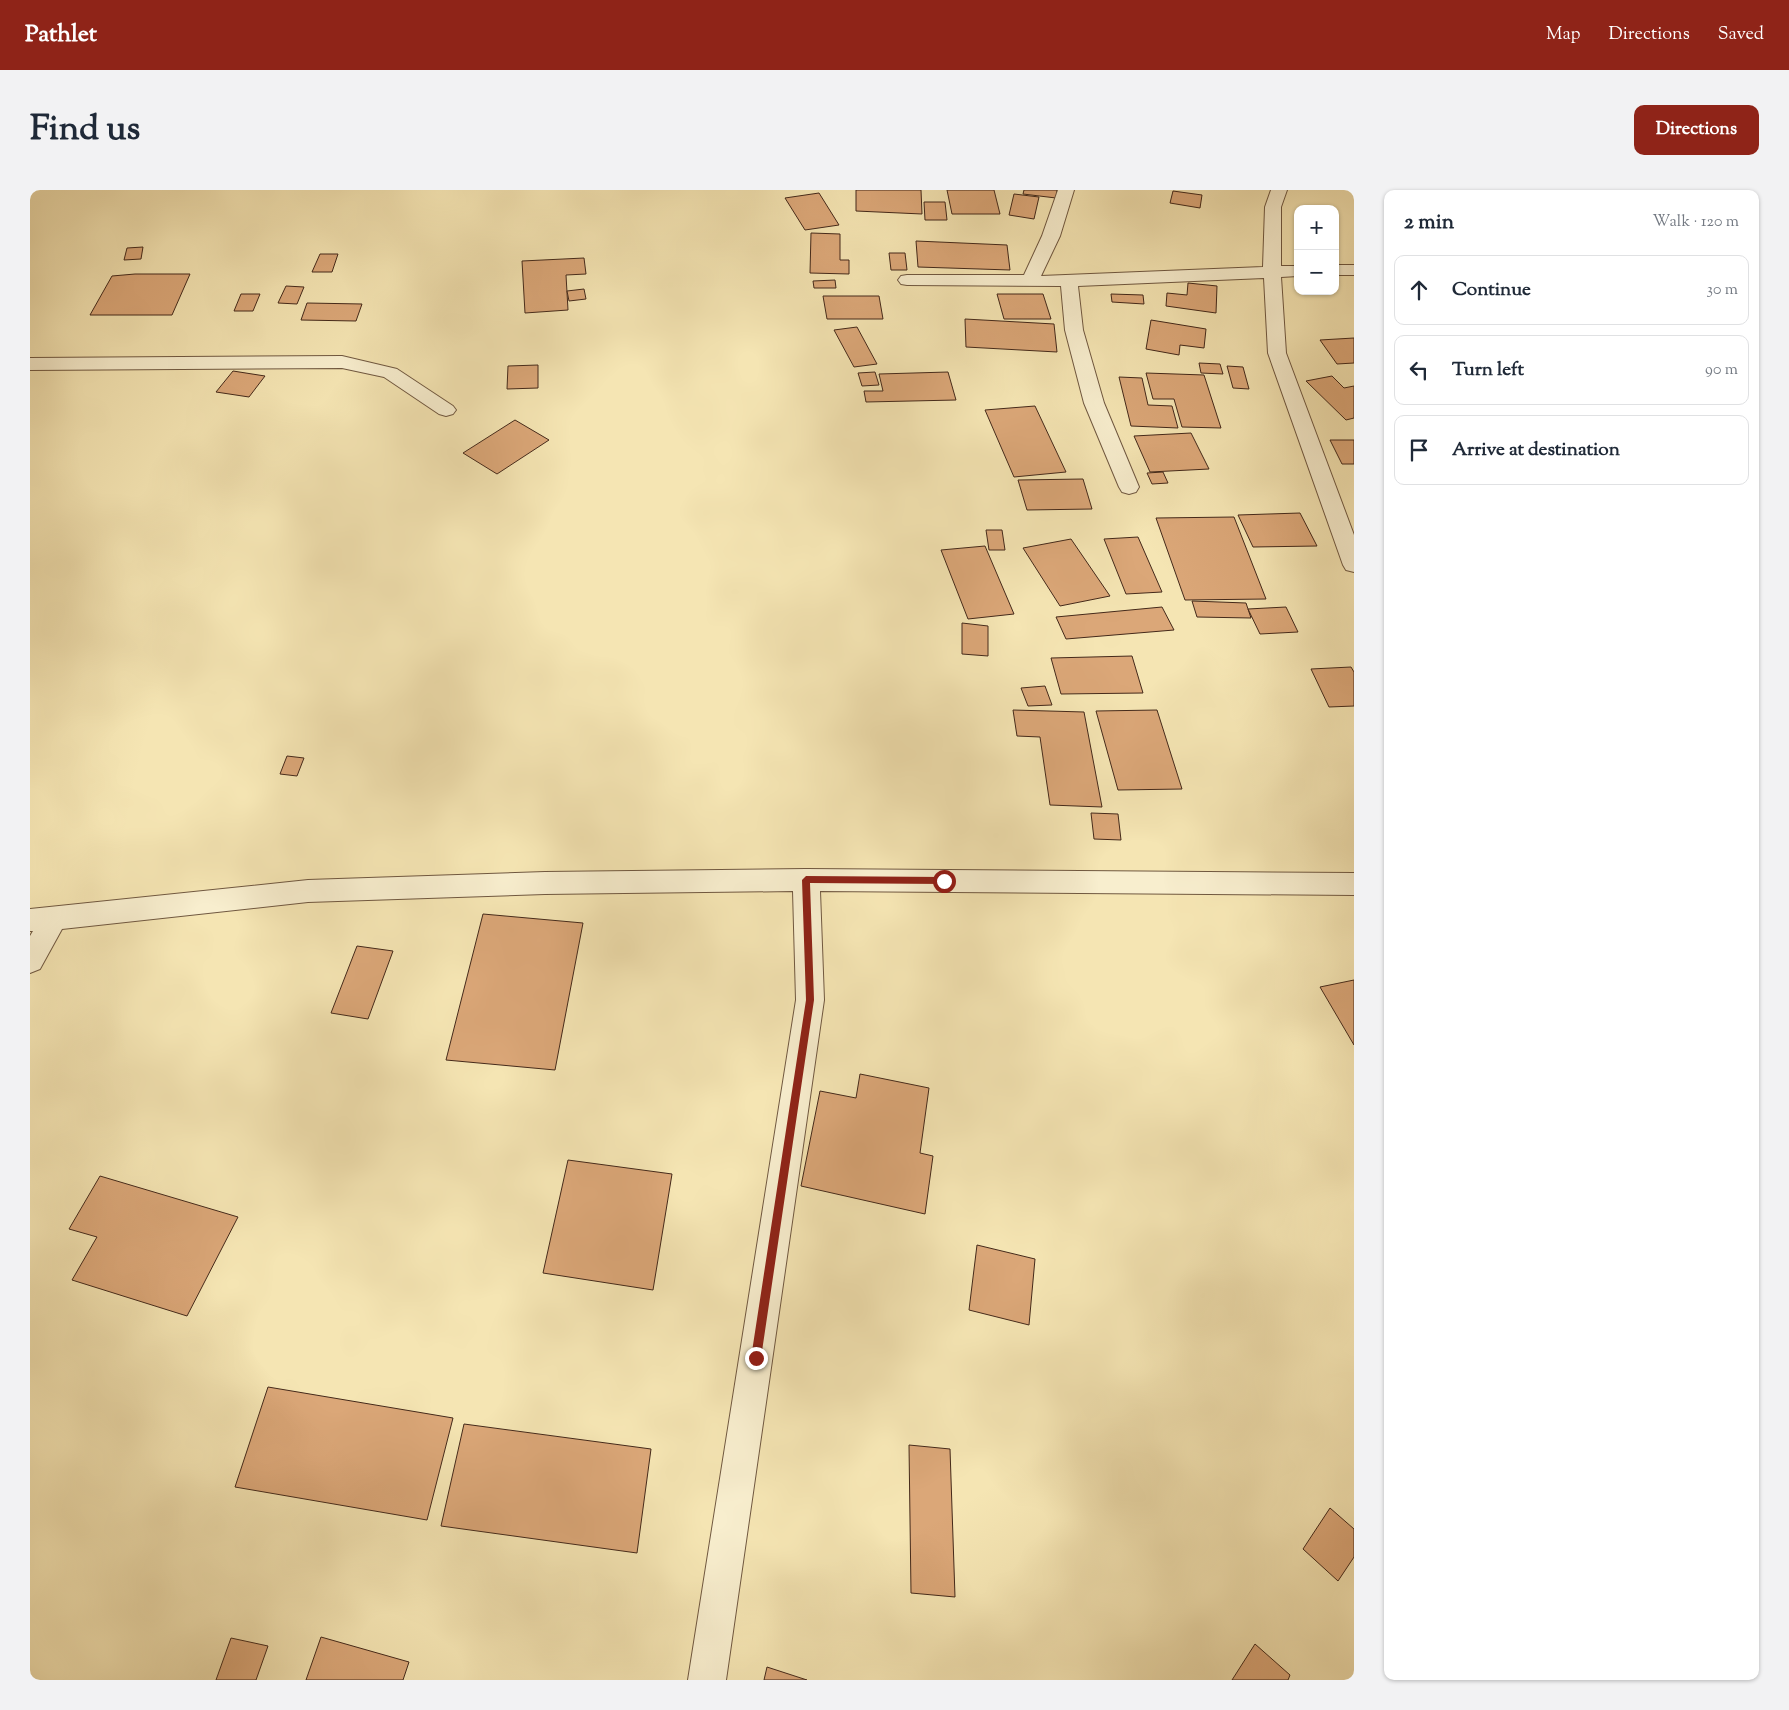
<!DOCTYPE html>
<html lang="en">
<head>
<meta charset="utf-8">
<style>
	:root { --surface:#fff; --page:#f2f2f3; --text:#1f2937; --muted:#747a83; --line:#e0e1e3; --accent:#8f2418 }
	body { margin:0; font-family:"Sorts Mill Goudy",serif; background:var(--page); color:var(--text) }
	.controls { position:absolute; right:15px; top:15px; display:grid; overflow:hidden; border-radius:10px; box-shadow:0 1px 4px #0004 }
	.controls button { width:45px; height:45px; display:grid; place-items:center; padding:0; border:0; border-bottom:1px solid var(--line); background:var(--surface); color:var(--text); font:25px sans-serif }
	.stop { position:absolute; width:15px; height:15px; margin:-11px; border:4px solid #8f2418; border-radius:50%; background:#fff }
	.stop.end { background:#8f2418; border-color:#fff; box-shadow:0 1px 5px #0008 }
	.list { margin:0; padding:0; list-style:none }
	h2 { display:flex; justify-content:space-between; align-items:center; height:65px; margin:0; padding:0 20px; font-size:21px }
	h2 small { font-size:16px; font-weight:400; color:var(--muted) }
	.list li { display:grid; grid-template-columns:32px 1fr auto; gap:15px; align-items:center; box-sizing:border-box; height:70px; margin:0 10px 10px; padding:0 10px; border:1px solid var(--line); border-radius:10px }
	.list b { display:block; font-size:19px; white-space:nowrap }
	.list em { font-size:16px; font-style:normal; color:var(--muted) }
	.icon { flex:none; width:28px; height:28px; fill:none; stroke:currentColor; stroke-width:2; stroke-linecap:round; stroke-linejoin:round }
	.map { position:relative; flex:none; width:1324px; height:1490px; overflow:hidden; border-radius:10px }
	header { display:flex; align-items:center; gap:30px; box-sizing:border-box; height:70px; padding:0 25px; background:var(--accent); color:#fff }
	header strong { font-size:24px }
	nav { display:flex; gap:28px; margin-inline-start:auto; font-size:18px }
	.intro { display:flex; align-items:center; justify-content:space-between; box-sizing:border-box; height:120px; padding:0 30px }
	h1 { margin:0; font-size:35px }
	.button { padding:12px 22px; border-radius:10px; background:var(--accent); color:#fff; font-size:18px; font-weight:700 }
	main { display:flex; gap:30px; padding:0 30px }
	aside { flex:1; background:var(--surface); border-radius:10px; box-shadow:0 1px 4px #0004 }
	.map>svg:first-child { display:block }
</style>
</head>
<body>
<header>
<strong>Pathlet</strong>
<nav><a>Map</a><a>Directions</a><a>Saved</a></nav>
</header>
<div class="intro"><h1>Find us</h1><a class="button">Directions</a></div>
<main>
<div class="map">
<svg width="1324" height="1490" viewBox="0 0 1324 1490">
	<rect width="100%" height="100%" fill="#f5e5b3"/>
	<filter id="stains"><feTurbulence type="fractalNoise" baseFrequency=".004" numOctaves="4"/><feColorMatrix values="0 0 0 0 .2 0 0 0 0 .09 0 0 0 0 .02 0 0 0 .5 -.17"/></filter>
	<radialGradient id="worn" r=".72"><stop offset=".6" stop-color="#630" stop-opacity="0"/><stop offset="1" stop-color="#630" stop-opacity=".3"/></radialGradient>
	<g fill="#dba778" stroke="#44291a">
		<polygon points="826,0 891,0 892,24 826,21"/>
		<polygon points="917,0 964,0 970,24 922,24"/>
		<polygon points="994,0 1027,0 1026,8 993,4"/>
		<polygon points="1143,1 1172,5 1170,18 1140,13"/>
		<polygon points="789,3 809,35 775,40 755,8"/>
		<polygon points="984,4 1009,7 1004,29 979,25"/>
		<polygon points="894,12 915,12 917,30 895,30"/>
		<polygon points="781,43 810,44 810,70 819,70 819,84 780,83"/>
		<polygon points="886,51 977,55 980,80 888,77"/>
		<polygon points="113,57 111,69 94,70 97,58"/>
		<polygon points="859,63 875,63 877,80 861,80"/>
		<polygon points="290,64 308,64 302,82 282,82"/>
		<polygon points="554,68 556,84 536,85 538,120 495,123 492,71"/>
		<polygon points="105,84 160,84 142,125 60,125 82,86"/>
		<polygon points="805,90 806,98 784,98 783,91"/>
		<polygon points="1158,93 1187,96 1186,123 1136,116 1137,103 1157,105"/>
		<polygon points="256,96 274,97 267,114 248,113"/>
		<polygon points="554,99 556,109 539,111 537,101"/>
		<polygon points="211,104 230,104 223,121 204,121"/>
		<polygon points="967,104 1013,104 1021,129 974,129"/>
		<polygon points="1081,104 1113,105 1114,114 1082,112"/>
		<polygon points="793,106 849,106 853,129 797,129"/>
		<polygon points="277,113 332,114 326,131 271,130"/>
		<polygon points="935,129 1024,134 1027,162 936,157"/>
		<polygon points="1121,130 1176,139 1174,158 1150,155 1149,165 1116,159"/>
		<polygon points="827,137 847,174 824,177 804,140"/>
		<polygon points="1324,148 1324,173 1307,174 1290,150"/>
		<polygon points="1169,173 1190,174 1193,184 1171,183"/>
		<polygon points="508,175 508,198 477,199 478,176"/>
		<polygon points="1197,176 1213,177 1219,199 1203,198"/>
		<polygon points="203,181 235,186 219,207 186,202"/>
		<polygon points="845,182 849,195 832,196 828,183"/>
		<polygon points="918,182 926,210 836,212 834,201 853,201 849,184"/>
		<polygon points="1116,183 1174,185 1191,238 1152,237 1144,209 1123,209"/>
		<polygon points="1302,186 1314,198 1324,196 1324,228 1316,230 1276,191"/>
		<polygon points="1089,187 1112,188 1118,215 1142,216 1148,238 1101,236"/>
		<polygon points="1005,216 1036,282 984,287 955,220"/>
		<polygon points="485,230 519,250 467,284 433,263"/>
		<polygon points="1161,243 1179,279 1120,282 1104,246"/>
		<polygon points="1300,250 1324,250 1324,274 1312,274"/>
		<polygon points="1133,282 1138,293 1122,294 1117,283"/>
		<polygon points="1053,289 1062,319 997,320 988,290"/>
		<polygon points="1270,323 1287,356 1223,357 1208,325"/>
		<polygon points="1204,327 1236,409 1155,410 1126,328"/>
		<polygon points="956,340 972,340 975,360 959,360"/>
		<polygon points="1108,347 1132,402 1096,404 1074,349"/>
		<polygon points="1041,349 1080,406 1030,416 993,358"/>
		<polygon points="955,356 984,424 938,429 911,360"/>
		<polygon points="1162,411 1216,413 1221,428 1167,427"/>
		<polygon points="1132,417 1144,440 1036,449 1026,427"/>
		<polygon points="1256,417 1268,442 1230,444 1218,419"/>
		<polygon points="932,433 958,436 958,466 932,464"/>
		<polygon points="1102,466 1113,503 1031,504 1021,468"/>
		<polygon points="1321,477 1324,482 1324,516 1299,517 1281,479"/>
		<polygon points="1015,496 1022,515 998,516 991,498"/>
		<polygon points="983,520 1054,522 1072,617 1020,615 1010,547 987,546"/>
		<polygon points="1127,520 1152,599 1088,600 1066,521"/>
		<polygon points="257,566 274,568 267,586 250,584"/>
		<polygon points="1061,623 1088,624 1091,650 1064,649"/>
		<polygon points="453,724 553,733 525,880 416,870"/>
		<polygon points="327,756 363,761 338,829 301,823"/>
		<polygon points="1324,790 1324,855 1290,797"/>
		<polygon points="830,884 899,898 890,963 903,966 895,1024 771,996 790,901 826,908"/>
		<polygon points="538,970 642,984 623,1100 513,1083"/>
		<polygon points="70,986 208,1027 157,1126 42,1090 67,1047 39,1039"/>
		<polygon points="947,1055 1005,1069 999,1135 939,1120"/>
		<polygon points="238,1197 423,1228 397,1330 205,1297"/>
		<polygon points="434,1234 621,1259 607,1363 411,1336"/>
		<polygon points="879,1255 920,1259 925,1407 881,1403"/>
		<polygon points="1300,1318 1324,1339 1324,1367 1308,1391 1273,1359"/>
		<polygon points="291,1447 379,1472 373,1490 276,1490"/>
		<polygon points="201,1448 238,1456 226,1490 186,1490"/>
		<polygon points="1225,1454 1260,1485 1258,1490 1202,1490"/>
		<polygon points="737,1477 777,1490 734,1490"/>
	</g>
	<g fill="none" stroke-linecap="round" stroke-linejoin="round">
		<g stroke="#705840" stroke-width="2">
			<g id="minor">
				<polygon points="1028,0 1044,0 1030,46 1011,86 1233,77 1235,17 1241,0 1257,0 1251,17 1251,76 1268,76 1268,86 1251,87 1256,163 1324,345 1324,382 1316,380 1313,375 1238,163 1234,88 1048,96 1053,140 1074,213 1109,297 1106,302 1099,304 1092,302 1089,297 1054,213 1035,140 1031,96 877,95 871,94 868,90 871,86 877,85 994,85 1012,46"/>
				<rect x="1305" y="75" width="19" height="10"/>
				<polygon points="312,166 367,179 423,216 426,220 423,224 416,226 409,224 354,187 312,178 0,180 0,168"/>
				<polygon points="776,679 1324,683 1324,705 790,701 794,810 696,1490 658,1490 766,810 763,701 515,704 278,712 32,739 10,779 0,783 0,746 3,741 0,741 0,719 278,690 515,682"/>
			</g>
		</g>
		<use href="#minor" fill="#f8eece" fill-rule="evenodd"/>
	</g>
	<polygon fill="#8f2418" points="776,686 914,687 918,691 914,694 780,693 784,810 731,1168 726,1173 721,1168 776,810 772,690"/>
	<rect width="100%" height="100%" filter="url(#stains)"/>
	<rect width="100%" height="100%" fill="url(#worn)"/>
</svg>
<div class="controls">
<button>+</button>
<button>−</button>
</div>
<div class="stop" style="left:914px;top:691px"></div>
<div class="stop end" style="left:726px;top:1168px"></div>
</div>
<aside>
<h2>2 min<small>Walk · 120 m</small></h2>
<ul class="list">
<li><svg class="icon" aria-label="ahead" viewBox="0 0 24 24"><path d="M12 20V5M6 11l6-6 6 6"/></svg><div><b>Continue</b></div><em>30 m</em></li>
<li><svg class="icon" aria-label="left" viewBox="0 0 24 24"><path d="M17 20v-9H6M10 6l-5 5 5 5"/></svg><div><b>Turn left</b></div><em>90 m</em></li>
<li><svg class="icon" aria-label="arrive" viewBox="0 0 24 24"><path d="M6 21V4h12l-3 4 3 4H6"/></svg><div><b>Arrive at destination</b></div></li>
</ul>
</aside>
</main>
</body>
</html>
